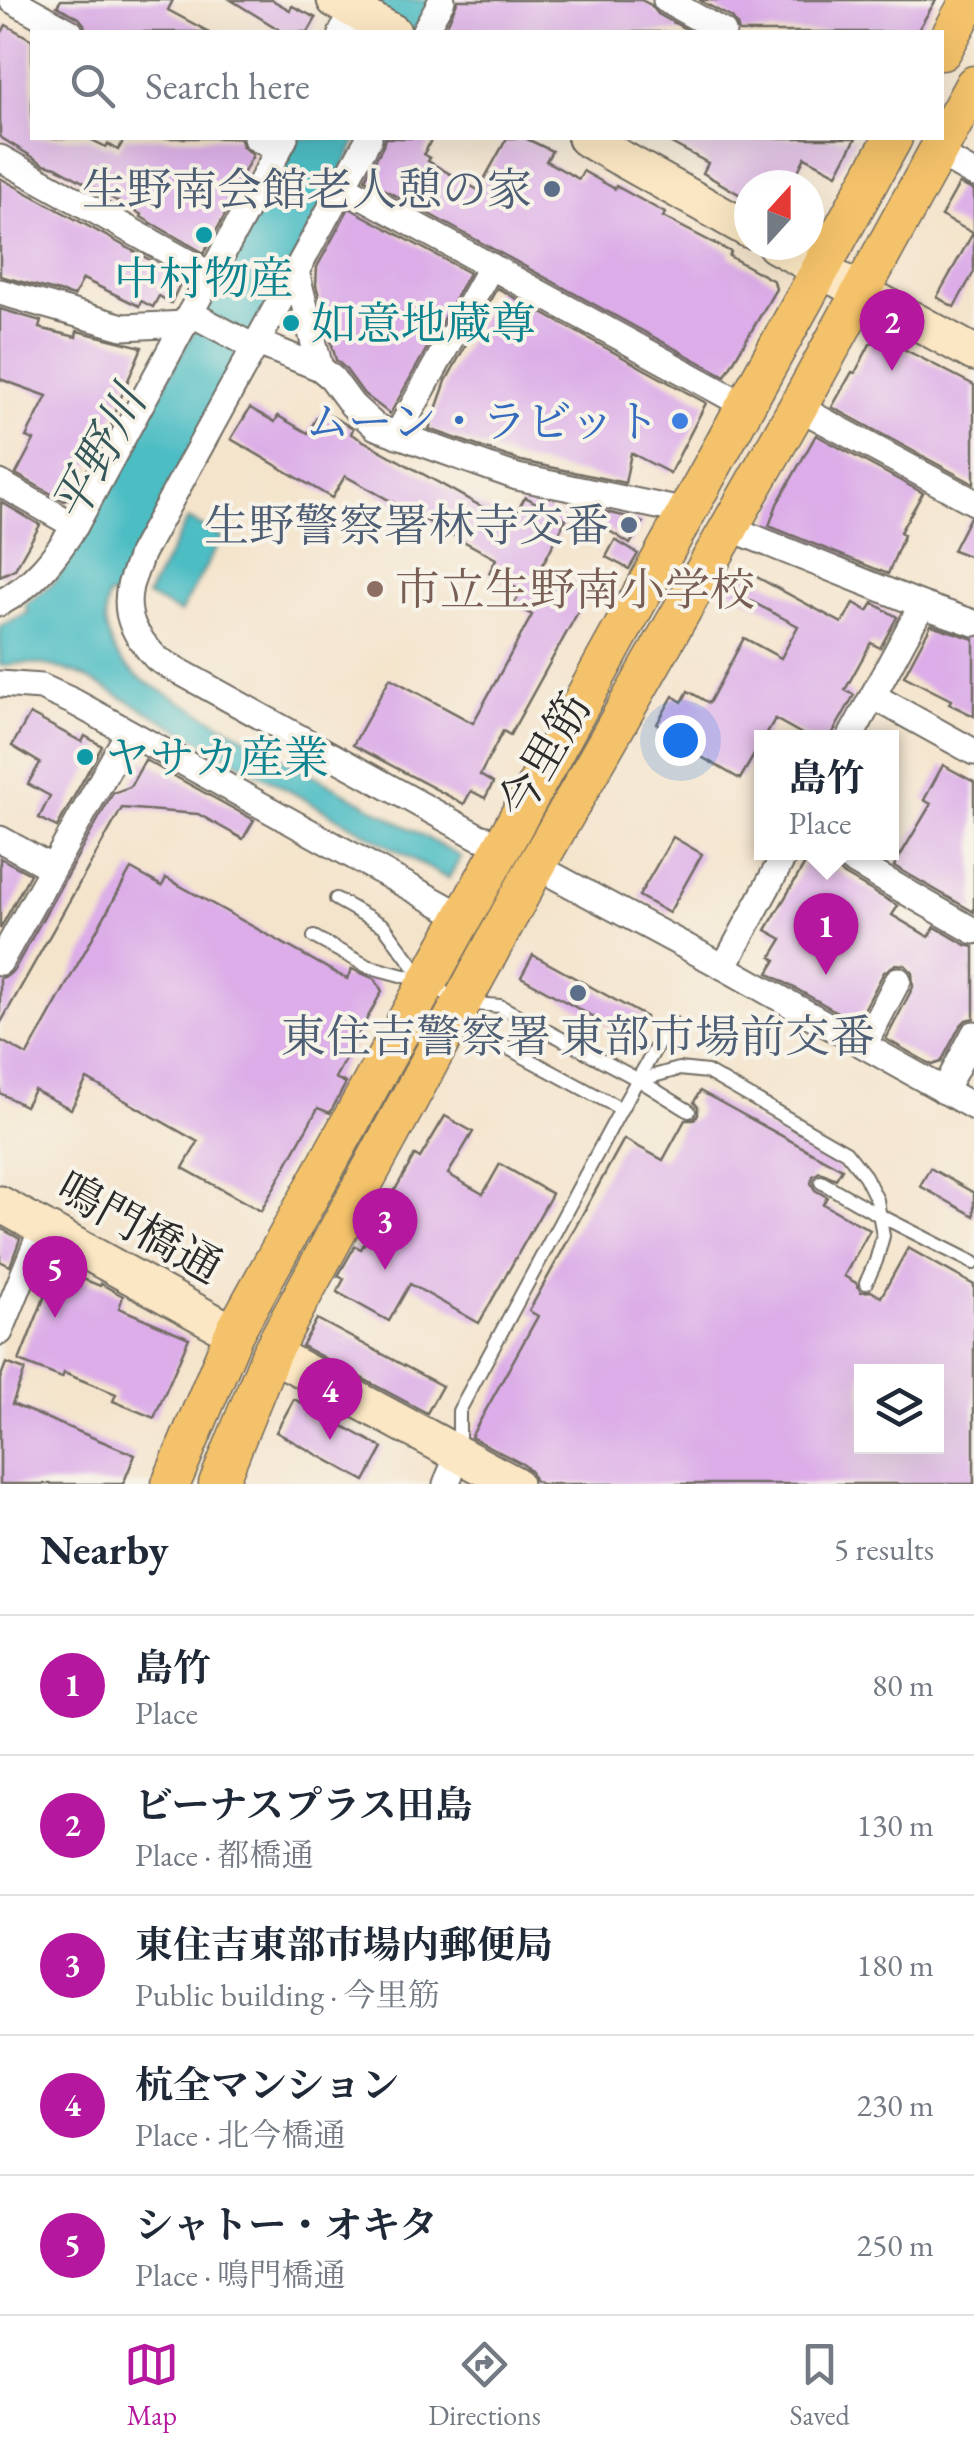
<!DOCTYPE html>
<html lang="en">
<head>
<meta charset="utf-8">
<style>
	:root { --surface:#fff; --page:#f2f2f3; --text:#1f2937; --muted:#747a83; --line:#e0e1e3; --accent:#b5179e }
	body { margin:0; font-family:"EB Garamond","Noto Serif JP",serif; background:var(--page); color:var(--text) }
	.controls { position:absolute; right:30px; bottom:30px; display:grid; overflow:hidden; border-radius:0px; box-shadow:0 10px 40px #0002 }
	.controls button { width:90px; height:90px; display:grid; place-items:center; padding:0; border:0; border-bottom:2px solid var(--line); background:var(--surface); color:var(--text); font:50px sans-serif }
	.compass { position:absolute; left:734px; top:170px; width:90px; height:90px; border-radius:50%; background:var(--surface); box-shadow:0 10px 40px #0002; rotate:21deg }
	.you { position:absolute; left:680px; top:740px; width:35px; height:35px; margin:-25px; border:8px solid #fff; border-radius:50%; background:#1a73e8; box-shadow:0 0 0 15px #1a73e833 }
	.badge { display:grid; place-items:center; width:65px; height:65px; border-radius:50%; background:var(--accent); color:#fff; font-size:32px; font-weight:700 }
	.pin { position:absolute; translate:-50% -82px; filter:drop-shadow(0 2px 5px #0008) }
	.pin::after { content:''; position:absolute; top:52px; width:35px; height:30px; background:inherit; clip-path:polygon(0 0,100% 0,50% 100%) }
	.popup { position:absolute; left:754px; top:730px; width:145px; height:130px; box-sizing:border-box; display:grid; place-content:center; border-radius:0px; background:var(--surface); filter:drop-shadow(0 2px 8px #0005); font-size:32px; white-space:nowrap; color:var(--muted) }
	.popup b { font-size:38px; color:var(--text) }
	.popup::after { content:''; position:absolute; left:50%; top:100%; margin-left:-20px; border:20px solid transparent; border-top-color:var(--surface) }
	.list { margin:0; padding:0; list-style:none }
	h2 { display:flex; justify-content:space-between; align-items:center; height:130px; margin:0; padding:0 40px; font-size:42px }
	h2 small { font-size:32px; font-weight:400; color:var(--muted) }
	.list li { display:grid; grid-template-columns:65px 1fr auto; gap:30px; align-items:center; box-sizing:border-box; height:140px; padding:0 40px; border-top:2px solid var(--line) }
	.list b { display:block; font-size:38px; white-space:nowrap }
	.list p { margin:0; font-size:32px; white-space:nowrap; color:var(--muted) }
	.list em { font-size:32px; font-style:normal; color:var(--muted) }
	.icon { flex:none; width:55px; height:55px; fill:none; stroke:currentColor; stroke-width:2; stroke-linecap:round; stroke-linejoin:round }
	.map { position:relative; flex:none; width:974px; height:1484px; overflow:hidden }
	.search { position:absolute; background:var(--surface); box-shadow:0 10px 40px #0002; left:30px; right:30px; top:30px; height:110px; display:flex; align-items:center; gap:25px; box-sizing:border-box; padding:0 35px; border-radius:0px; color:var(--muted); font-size:38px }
	.sheet { height:830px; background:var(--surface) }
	nav { display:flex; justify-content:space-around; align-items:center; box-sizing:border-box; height:140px; border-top:2px solid var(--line); background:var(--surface); font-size:28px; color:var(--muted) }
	nav a { display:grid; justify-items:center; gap:5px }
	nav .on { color:var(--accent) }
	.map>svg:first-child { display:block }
</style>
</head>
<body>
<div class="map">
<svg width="974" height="1484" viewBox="0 0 974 1484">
	<rect width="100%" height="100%" fill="#f7f3e8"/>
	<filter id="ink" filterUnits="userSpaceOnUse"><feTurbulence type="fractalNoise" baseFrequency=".01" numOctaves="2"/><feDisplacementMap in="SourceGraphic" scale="20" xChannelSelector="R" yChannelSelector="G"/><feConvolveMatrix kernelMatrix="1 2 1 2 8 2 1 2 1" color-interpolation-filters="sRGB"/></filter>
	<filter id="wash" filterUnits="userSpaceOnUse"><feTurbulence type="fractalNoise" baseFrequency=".0048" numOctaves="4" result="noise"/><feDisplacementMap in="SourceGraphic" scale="40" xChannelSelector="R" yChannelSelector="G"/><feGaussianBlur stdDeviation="2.25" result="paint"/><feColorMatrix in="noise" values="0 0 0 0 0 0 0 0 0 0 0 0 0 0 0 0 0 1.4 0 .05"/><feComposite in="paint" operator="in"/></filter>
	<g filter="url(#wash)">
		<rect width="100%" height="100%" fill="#f4e4cc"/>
		<g fill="#4ebdc4" stroke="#3c7478" stroke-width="2.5">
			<polygon points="372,0 432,0 414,32 354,32"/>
			<path d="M298,138H358L119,598L108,595C99,631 113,660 144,681L461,857L448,879L85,677C56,665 31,660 0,666V626L29,612L25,605L52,584L65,568Z"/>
			<polygon points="188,519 222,537 180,613 147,596"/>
		</g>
		<g id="blocks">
			<g fill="#dcade8" fill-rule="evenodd">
				<polygon points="61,0 173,0 168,10 209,32 86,32 84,24 79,18 57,6"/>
				<polygon points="231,0 272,0 290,10 292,6 316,18 308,32 283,32"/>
				<polygon points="458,0 641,0 651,5 658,14 691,32 456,32 446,27"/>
				<polygon points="699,0 936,0 917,32 739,32 737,25 732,18"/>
				<polygon points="6,25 32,40 32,138 88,138 106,147 108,144 118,150 125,138 240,138 243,147 253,155 228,202 231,204 204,253 141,217 142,215 56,167 44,164 0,137 0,36"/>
				<polygon points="385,138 432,138 424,154 430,158 428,161 478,190 507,138 525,138 552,151 546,161 579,179 583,171 615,189 616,186 665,213 663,217 731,252 729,256 774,281 776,289 725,376 365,179 383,146"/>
				<polygon points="662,138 856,138 837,174 805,157 791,185 749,185 749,200 703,173 708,163"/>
				<polygon points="0,178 183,278 171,303 159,296 153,307 141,301 139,306 83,279 74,296 0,276"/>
				<polygon points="959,184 974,190 974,272 954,307 937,297 973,233 941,216"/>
				<polygon points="349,208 469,273 390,414 364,394 345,368 336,360 316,285 317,267"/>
				<polygon points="497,288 706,403 670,473 631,453 625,483 521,461 429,429 446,381"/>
				<polygon points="0,309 41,321 39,328 76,337 77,331 142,347 112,419 114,420 72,498 64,501 16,474 34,440 26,437 47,396 0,379"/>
				<polygon points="884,339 974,385 974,484 832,407 852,372 855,373 870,344"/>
				<polygon points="250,408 275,422 278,416 308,433 319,414 325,417 327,414 353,428 351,434 511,523 525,497 566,519 542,566 589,592 510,735 503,731 480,775 493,783 485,798 471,791 464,804 353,745 390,678 473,723 532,615 514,605 521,591 489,573 496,559 345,476 332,498 231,439"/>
				<polygon points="816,435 923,493 900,532 904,535 888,574 769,526 777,504"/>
				<polygon points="1,502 40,525 15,569 0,576"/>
				<polygon points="578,506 633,518 643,523 630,544 577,510"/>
				<polygon points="970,517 974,518 974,558 953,550"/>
				<polygon points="615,540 638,554 629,569 606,557"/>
				<polygon points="740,568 842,623 854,603 868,611 873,603 897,617 880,648 871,643 845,690 854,695 830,738 809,738 775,719 764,738 761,738 761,743 740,779 663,735 666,729 657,724 673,696 682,702 688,691 709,703 744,638 781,658 798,626 728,589"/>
				<polygon points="931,625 974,639 974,716 949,704 951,700 904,676"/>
				<polygon points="30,714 82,742 85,736 102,746 57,827 39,818 50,796 28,784 40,763 12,746"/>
				<polygon points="145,760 254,820 243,839 198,814 122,808 0,1024 0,978 7,976 14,970 113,793 130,787"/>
				<polygon points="943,765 974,782 974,912 894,866 931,804 924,800"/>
				<polygon points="673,837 702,854 669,913 639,896"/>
				<polygon points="810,855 898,906 892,915 929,937 935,927 966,945 974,947 974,1018 966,1020 960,1026 941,1062 932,1065 886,1039 913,987 912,972 905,965 896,964 884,972 857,1023 768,973 776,960 771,957 782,939 766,930"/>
				<polygon points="0,858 30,874 0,929"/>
				<polygon points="131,869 162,886 166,878 347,979 352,969 375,979 382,991 335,1078 346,1083 330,1113 318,1108 261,1211 183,1168 198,1142 87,1079 71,1109 34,1090 25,1106 0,1093 0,1040 27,1055"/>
				<polygon points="533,955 646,1017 633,1039 521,977"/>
				<path d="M700,1091L842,1169L836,1179L820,1172L813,1176L811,1183L815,1190L827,1197L823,1204L870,1230L844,1276L856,1283L861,1292L871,1291L881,1297L908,1248L974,1285V1484H541L534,1480L531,1472L524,1465L471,1437L538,1316L529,1311L624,1139L663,1160L685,1120H693L698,1115V1107L694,1102ZM862,1372H936V1446H862Z"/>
				<polygon points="445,1116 473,1132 448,1174 483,1194 500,1164 552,1194 479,1323 410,1284 389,1321 337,1292 344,1279 338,1276 355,1246 361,1249 415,1155 420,1158"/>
				<polygon points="930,1168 974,1193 974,1216 920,1186"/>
				<polygon points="0,1228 20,1239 10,1266 0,1261"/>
				<polygon points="56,1268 100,1286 101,1284 123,1296 119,1308 189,1338 154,1418 113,1401 116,1394 64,1373 62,1378 19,1361"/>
				<polygon points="317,1319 442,1386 427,1413 302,1346"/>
				<polygon points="6,1363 25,1370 12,1404 135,1455 123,1484 0,1484 0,1379"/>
				<polygon points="294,1399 383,1448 365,1481 276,1432"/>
			</g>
		</g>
	</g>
	<g filter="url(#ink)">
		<use href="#blocks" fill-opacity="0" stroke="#716c63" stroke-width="2.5"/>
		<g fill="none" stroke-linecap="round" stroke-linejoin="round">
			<g stroke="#716c63" stroke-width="16">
				<g id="lane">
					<polyline points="336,899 384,926 424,980"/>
					<polyline points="314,937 367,966 426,982 462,1003 500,1006 639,1080 689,1111"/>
					<polyline points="466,1009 482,1034 621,1109"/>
					<polyline points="639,1080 679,1069 707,1072 846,1152 865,1176 877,1200 883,1236 876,1261 866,1283"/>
					<polyline points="821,1182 879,1215 974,1263"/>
					<polyline points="459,1449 459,1411 621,1109 671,1021"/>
				</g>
			</g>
			<g stroke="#716c63" stroke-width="29">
				<g id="street">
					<polyline points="12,0 70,32"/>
					<polyline points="666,0 723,32"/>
					<polyline points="342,32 360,0"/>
					<polyline points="424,32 442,0"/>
					<polyline points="256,138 278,150"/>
					<path d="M369,138L141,554C138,565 133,575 130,586C123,617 136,637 157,659L479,837L504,844"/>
					<polyline points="937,153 974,174"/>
					<polyline points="0,158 211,275"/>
					<polyline points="344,186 746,406"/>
					<polyline points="296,271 320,368 332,378 352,405 376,427 517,477 687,512"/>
					<polyline points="0,292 123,327 185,324"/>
					<polyline points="190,313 256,348"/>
					<polyline points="258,343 320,368"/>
					<polyline points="798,407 974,502"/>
					<polyline points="397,435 491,266"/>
					<polyline points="0,483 75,526"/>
					<polyline points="730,528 922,605 974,623"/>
					<path d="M0,603C34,585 55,557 75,526L285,138"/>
					<polyline points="0,684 41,687 74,702 462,916"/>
					<polyline points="873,696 974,752"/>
					<polyline points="850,738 922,605"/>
					<polyline points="0,839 52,868"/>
					<polyline points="837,852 974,931"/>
					<polyline points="536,866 724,967 974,1107"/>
					<polyline points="0,962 128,733"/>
					<polyline points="724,967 786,852"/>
					<polyline points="864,1045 898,980"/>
					<polyline points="944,1091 974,1034"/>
					<polyline points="0,1332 42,1229"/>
					<polyline points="446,1484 459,1453"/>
				</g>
			</g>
			<g stroke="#716c63" stroke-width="39">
				<g id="secondary">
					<polyline points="335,0 393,32"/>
					<polyline points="585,138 749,230"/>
					<polyline points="775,245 974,353"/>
					<polyline points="0,1204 234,1333"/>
					<polyline points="271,1353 514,1484"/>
				</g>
			</g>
			<g stroke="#716c63" stroke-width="41">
				<g id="primary">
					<polyline points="942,51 970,0"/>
					<polyline points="171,1484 234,1333 893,138"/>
					<polyline points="218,1484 271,1353 536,866 798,407 974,85"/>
				</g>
			</g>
			<use href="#lane" stroke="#fff" stroke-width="12"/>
			<use href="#street" stroke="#fff" stroke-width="25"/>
			<use href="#secondary" stroke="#fbe7c3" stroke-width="35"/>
			<use href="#primary" stroke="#f4c26a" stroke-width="38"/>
		</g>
	</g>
	<g fill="#5c6f8a" stroke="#f7f3e8" stroke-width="4">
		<circle cx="552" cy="189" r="10"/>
		<circle cx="629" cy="525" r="10"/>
		<circle cx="578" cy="993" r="10"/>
	</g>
	<g fill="#0f9aa8" stroke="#f7f3e8" stroke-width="4">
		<circle cx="204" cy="235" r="10"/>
		<circle cx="291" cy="323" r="10"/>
		<circle cx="85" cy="757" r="10"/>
	</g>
	<circle fill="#3f7fe0" stroke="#f7f3e8" stroke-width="4" cx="680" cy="421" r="10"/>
	<circle fill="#8d6e63" stroke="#f7f3e8" stroke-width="4" cx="375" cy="589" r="10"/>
	<g text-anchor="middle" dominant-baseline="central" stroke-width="8" stroke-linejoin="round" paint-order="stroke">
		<g font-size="45" fill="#4e5e75" stroke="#f7f3e8" text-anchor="end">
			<text x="532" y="189">生野南会館老人憩の家</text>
			<text x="609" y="525">生野警察署林寺交番</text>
			<text x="578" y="1036" text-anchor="middle">東住吉警察署 東部市場前交番</text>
		</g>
		<g font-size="45" fill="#0d838f" stroke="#f7f3e8" text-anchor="start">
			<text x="204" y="278" text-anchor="middle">中村物産</text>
			<text x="311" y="323">如意地蔵尊</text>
			<text x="105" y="757">ヤサカ産業</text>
		</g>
		<g font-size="45" fill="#366cbe" stroke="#f7f3e8" text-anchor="end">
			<text x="660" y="421">ムーン・ラビット</text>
		</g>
		<g font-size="45" fill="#785e54" stroke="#f7f3e8" text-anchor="start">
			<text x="395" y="589">市立生野南小学校</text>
		</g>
		<g font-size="45" fill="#2b2b2b" stroke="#f7f3e8">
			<text transform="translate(544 755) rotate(-60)">今里筋</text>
			<text transform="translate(140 1227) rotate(29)">鳴門橋通</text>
		</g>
		<g font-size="48" font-style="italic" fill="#365759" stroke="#f7f3e8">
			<text transform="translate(98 454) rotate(-62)">平野川</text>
		</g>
	</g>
</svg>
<div class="controls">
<button><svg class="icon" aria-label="layers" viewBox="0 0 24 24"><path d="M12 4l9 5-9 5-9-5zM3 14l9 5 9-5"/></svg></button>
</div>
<svg class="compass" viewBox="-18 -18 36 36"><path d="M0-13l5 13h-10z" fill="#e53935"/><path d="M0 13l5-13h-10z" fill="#747a83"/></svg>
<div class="you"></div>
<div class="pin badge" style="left:826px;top:975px">1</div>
<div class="popup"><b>島竹</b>Place</div>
<div class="pin badge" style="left:892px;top:371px">2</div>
<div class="pin badge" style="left:385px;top:1270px">3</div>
<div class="pin badge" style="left:330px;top:1440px">4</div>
<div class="pin badge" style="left:55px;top:1318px">5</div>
<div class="search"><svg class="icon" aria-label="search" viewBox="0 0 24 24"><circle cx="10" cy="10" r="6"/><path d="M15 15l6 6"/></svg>Search here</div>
</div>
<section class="sheet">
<h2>Nearby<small>5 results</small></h2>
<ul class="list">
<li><span class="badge">1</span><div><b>島竹</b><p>Place</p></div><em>80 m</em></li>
<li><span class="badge">2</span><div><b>ビーナスプラス田島</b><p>Place · 都橋通</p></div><em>130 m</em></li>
<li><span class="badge">3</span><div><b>東住吉東部市場内郵便局</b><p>Public building · 今里筋</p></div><em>180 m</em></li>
<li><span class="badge">4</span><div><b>杭全マンション</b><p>Place · 北今橋通</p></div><em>230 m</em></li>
<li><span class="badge">5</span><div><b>シャトー・オキタ</b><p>Place · 鳴門橋通</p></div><em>250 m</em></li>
</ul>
</section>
<nav>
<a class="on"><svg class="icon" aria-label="map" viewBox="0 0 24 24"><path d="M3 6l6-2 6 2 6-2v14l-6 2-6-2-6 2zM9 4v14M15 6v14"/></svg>Map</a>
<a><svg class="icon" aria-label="directions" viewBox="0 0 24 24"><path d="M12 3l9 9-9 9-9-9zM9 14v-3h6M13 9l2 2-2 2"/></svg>Directions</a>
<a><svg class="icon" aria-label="saved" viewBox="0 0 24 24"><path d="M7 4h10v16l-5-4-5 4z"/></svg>Saved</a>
</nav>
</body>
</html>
